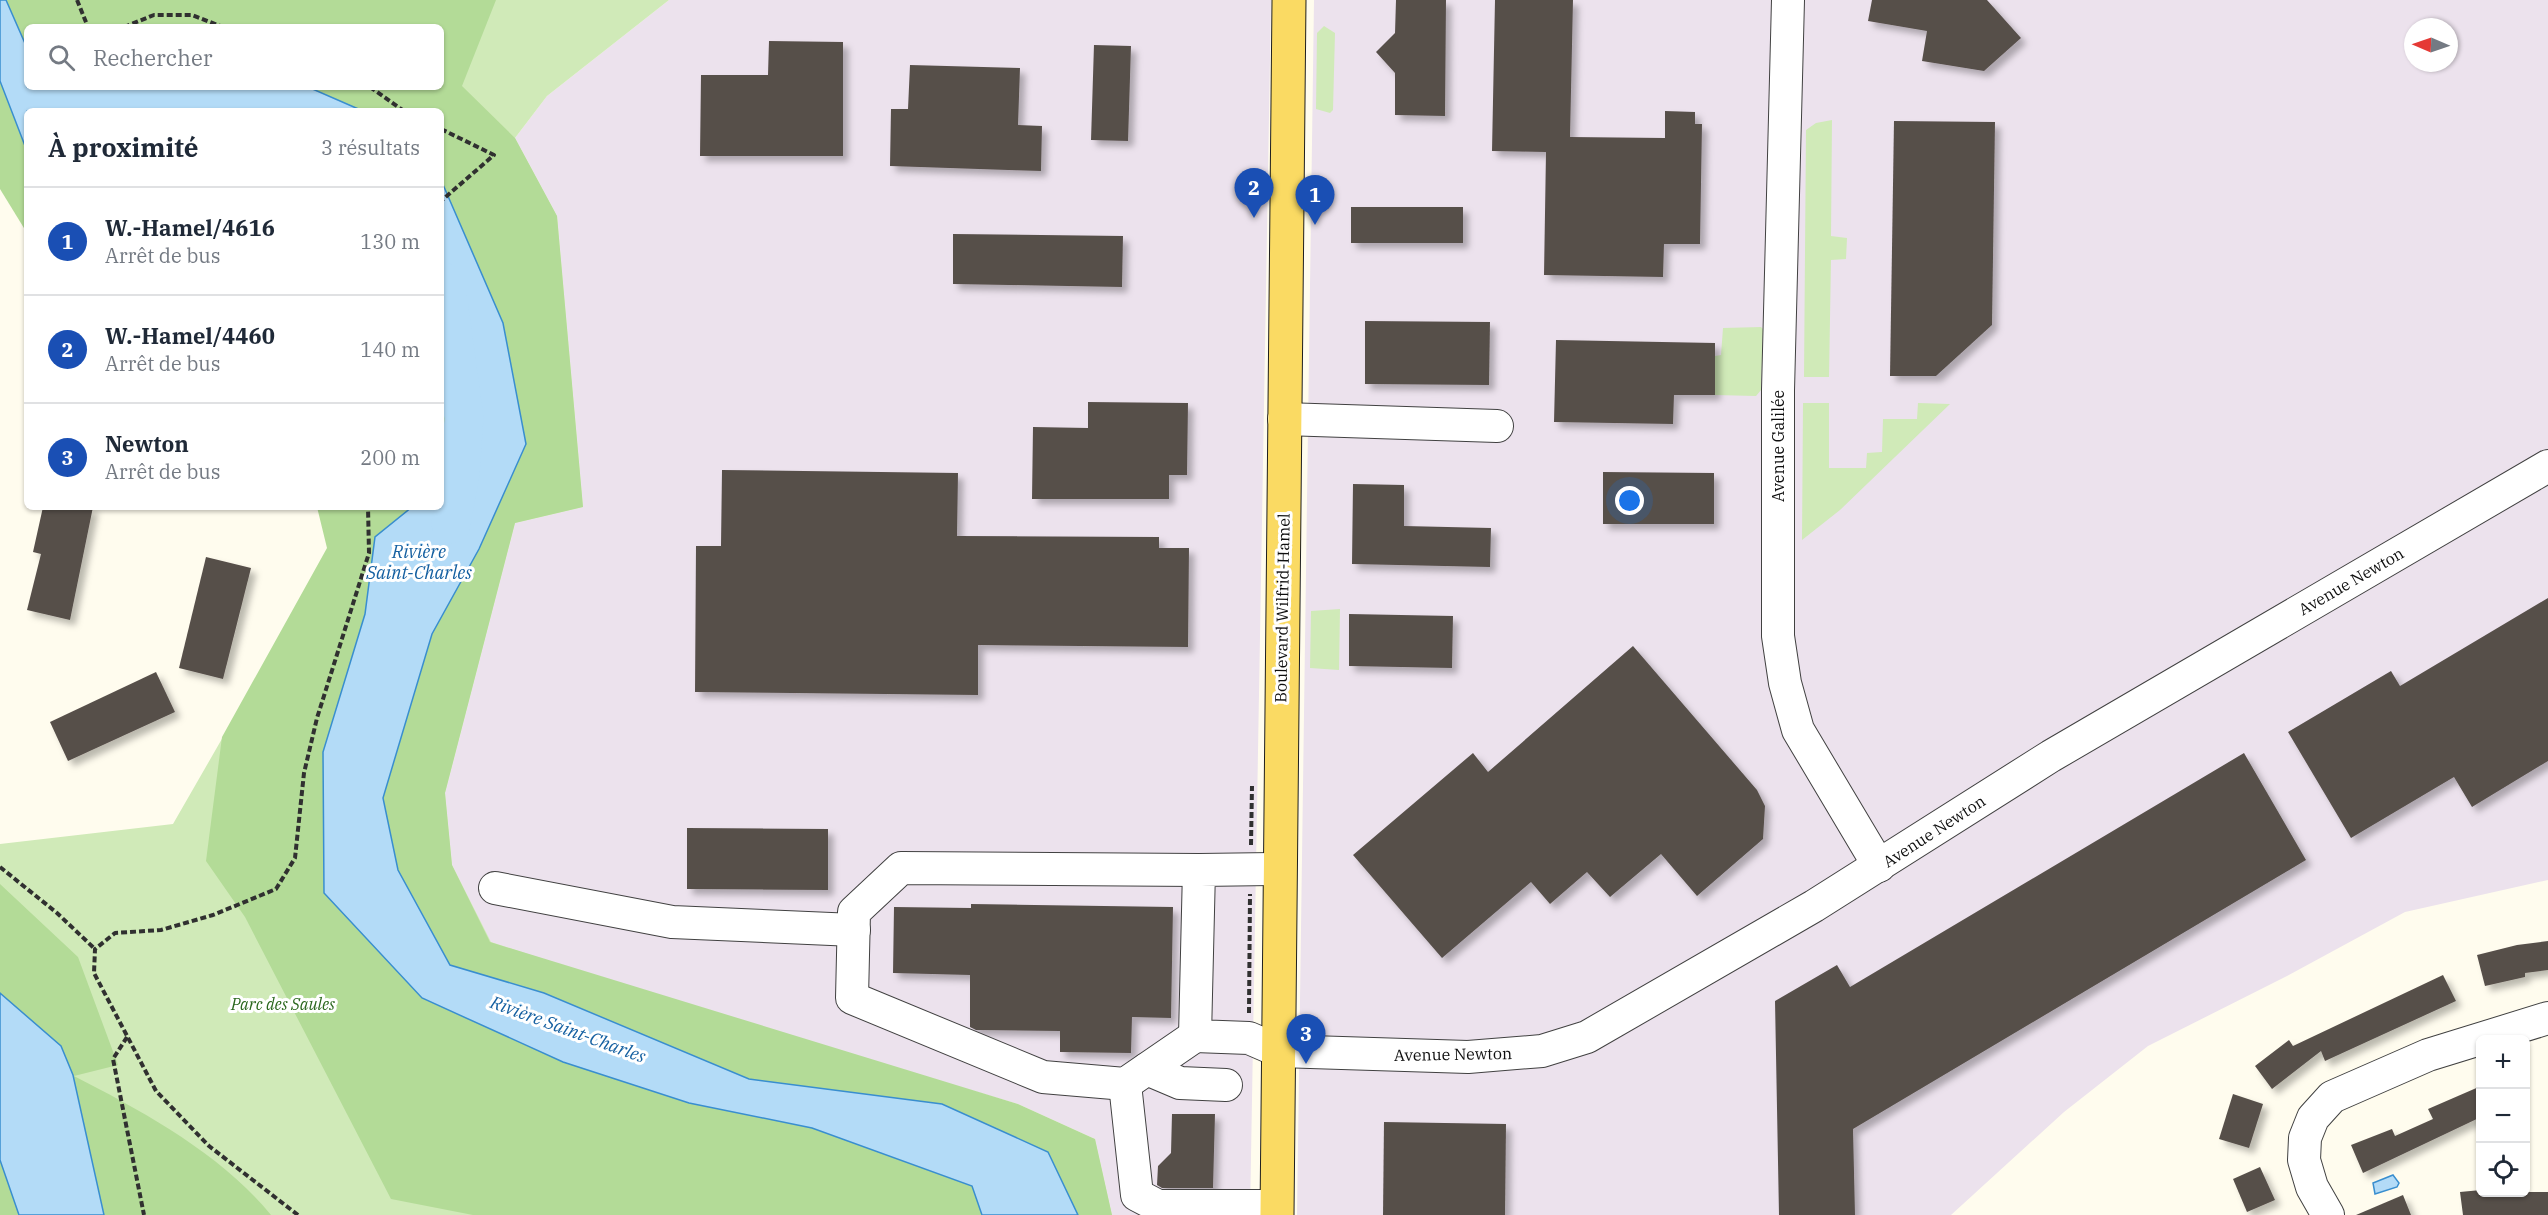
<!DOCTYPE html>
<html lang="fr">
<head>
<meta charset="utf-8">
<style>
	:root { --surface:#fff; --page:#f6f6f7; --text:#1f2937; --muted:#747a83; --line:#e0e1e3; --accent:#111827 }
	body { margin:0; font-family:"IBM Plex Serif",serif; background:var(--page); color:var(--text) }
	.controls { position:absolute; right:18px; bottom:18px; display:grid; overflow:hidden; border-radius:9px; box-shadow:0 2px 4px #0004 }
	.controls button { width:54px; height:54px; display:grid; place-items:center; padding:0; border:0; border-bottom:2px solid var(--line); background:var(--surface); color:var(--text); font:30px sans-serif }
	.compass { position:absolute; left:2404px; top:18px; width:54px; height:54px; border-radius:50%; background:var(--surface); box-shadow:0 2px 4px #0004; rotate:272deg }
	.you { position:absolute; left:1630px; top:501px; width:21px; height:21px; margin:-15px; border:4px solid #fff; border-radius:50%; background:#1a73e8; box-shadow:0 0 0 9px #1a73e833 }
	.badge { display:grid; place-items:center; width:39px; height:39px; border-radius:50%; background:var(--accent); color:#fff; font-size:20px; font-weight:700 }
	.pin { position:absolute; translate:-50% -50px; filter:drop-shadow(0 2px 3px #0008) }
	.pin::after { content:''; position:absolute; top:32px; width:21px; height:18px; background:inherit; clip-path:polygon(0 0,100% 0,50% 100%) }
	.list { margin:0; padding:0; list-style:none }
	h2 { display:flex; justify-content:space-between; align-items:center; height:78px; margin:0; padding:0 24px; font-size:26px }
	h2 small { font-size:20px; font-weight:400; color:var(--muted) }
	.list li { display:grid; grid-template-columns:39px 1fr auto; gap:18px; align-items:center; box-sizing:border-box; height:108px; padding:0 24px; border-top:2px solid var(--line) }
	.list b { display:block; font-size:22px; white-space:nowrap }
	.list p { margin:0; font-size:20px; white-space:nowrap; color:var(--muted) }
	.list em { font-size:20px; font-style:normal; color:var(--muted) }
	.icon { flex:none; width:33px; height:33px; fill:none; stroke:currentColor; stroke-width:2; stroke-linecap:round; stroke-linejoin:round }
	.map { position:relative; flex:none; width:2548px; height:1215px; overflow:hidden }
	.search { position:absolute; background:var(--surface); box-shadow:0 2px 4px #0004; left:24px; top:24px; width:420px; height:66px; display:flex; align-items:center; gap:15px; box-sizing:border-box; padding:0 21px; border-radius:9px; color:var(--muted); font-size:22px }
	.panel { position:absolute; background:var(--surface); box-shadow:0 2px 4px #0004; left:24px; top:108px; width:420px; height:402px; border-radius:9px }
	.map>svg:first-child { display:block }
</style>
</head>
<body>
<div class="map">
<svg width="2548" height="1215" viewBox="0 0 2548 1215">
	<defs>
		<filter id="shadow"><feDropShadow dx="5.5" dy="5.5" stdDeviation="3" flood-color="#0004"/></filter>
	</defs>
	<rect width="100%" height="100%" fill="#fffcee"/>
	<g fill="#ece2ed" fill-rule="evenodd">
		<polygon points="669,0 1271,0 1250,1215 1112,1215 1095,1139 1018,1104 734,1020 490,942 452,865 445,793 515,523 583,507 557,216 515,138 547,96"/>
		<path d="M1314,0H2548V880L2405,912L2287,976L2148,1046L2064,1112L1951,1215H1297ZM2413,27H2449V63H2413Z"/>
	</g>
	<g fill="#d0eab8" fill-rule="evenodd">
		<path d="M0,0H669L547,96L515,138L557,216L583,507L515,523L445,793L452,865L491,942L1095,1139L1112,1215H0V844L173,824L346,523L340,507H441V111H27ZM27,27H441V87H27Z"/>
		<polygon points="1324,26 1335,33 1333,110 1330,113 1316,109 1317,33"/>
		<polygon points="1832,120 1831,236 1847,238 1846,259 1831,260 1829,377 1804,377 1806,130 1816,123"/>
		<polygon points="1761,327 1763,329 1761,390 1756,396 1715,395 1715,356 1721,355 1723,328"/>
		<polygon points="1803,403 1829,403 1829,468 1866,468 1867,453 1882,452 1883,419 1917,419 1918,403 1950,404 1840,510 1802,540"/>
		<polygon points="1340,609 1339,670 1310,668 1311,611"/>
	</g>
	<g fill="#b3db97">
		<polygon points="6,0 496,0 462,86 515,138 557,216 583,507 515,523 445,793 452,865 490,942 1018,1104 1095,1139 1112,1215 1078,1215 1048,1152 844,1093 749,1079 544,993 450,966 398,870 383,798 432,634 479,549 526,444 503,323 441,180 441,111 363,111 308,87 441,87 441,27 27,27 27,48"/>
		<polygon points="0,81 27,151 27,233 0,189"/>
		<polygon points="441,324 461,379 466,467 441,485"/>
		<polygon points="317,507 412,507 375,537 365,614 323,752 324,893 689,1103 812,1128 972,1186 982,1215 473,1215 391,1199 245,917 206,861 222,737 327,548"/>
		<path d="M0,884L78,957L118,1065L74,1076C144,1112 220,1153 271,1215H104L73,1075L61,1046L0,993Z"/>
		<polygon points="0,1160 19,1215 0,1215"/>
	</g>
	<g fill="#b3dbf7" stroke="#398ecf" stroke-width="1.5">
		<polygon points="0,0 6,0 27,48 27,87 308,87 363,111 27,111 27,151 0,81"/>
		<polygon points="441,180 503,323 526,444 479,549 432,634 383,798 398,870 450,965 544,993 749,1079 942,1104 1048,1152 1078,1215 982,1215 972,1186 812,1128 689,1103 563,1062 422,998 324,893 323,752 365,614 375,537 412,507 441,507 441,485 466,467 461,379 441,324"/>
		<polygon points="0,993 61,1046 73,1075 104,1215 19,1215 0,1160"/>
		<polygon points="2393,1175 2399,1183 2397,1187 2375,1194 2373,1183"/>
	</g>
	<g fill="none" stroke-linecap="round" stroke-linejoin="round">
		<polyline stroke="#b3dbf7" stroke-width="39" points="441,281 448,302 464,418 460,474 451,524"/>
	</g>
	<g fill="#574f4a" filter="url(#shadow)">
		<polygon points="1396,0 1446,0 1445,116 1395,115 1395,73 1376,52 1395,33"/>
		<polygon points="1495,0 1573,0 1570,137 1665,138 1665,111 1695,112 1695,124 1702,124 1700,244 1664,244 1663,277 1544,275 1546,152 1492,151"/>
		<polygon points="1872,0 1987,0 2021,38 1984,71 1922,61 1927,31 1868,21"/>
		<polygon points="769,41 843,42 843,156 700,156 701,75 768,75"/>
		<polygon points="1094,45 1131,46 1128,141 1091,140"/>
		<polygon points="910,65 1020,68 1018,125 1042,126 1041,171 890,166 891,109 908,109"/>
		<polygon points="1894,121 1995,122 1992,325 1936,376 1890,376"/>
		<rect x="1351" y="207" width="112" height="36"/>
		<polygon points="953,234 1123,236 1122,287 953,284"/>
		<polygon points="1365,321 1490,322 1489,385 1365,384"/>
		<polygon points="1556,340 1715,343 1715,395 1674,395 1673,424 1554,422"/>
		<polygon points="1088,402 1188,403 1187,475 1169,475 1169,499 1032,499 1033,427 1088,428"/>
		<polygon points="722,470 958,473 957,536 1159,537 1159,548 1189,548 1188,647 978,645 978,695 695,692 696,546 721,546"/>
		<polygon points="1603,472 1714,473 1714,524 1603,524"/>
		<polygon points="1353,484 1404,485 1404,526 1491,528 1490,567 1352,564"/>
		<polygon points="43,507 93,507 70,620 27,610 41,554 33,552"/>
		<polygon points="206,557 251,568 223,679 179,668"/>
		<polygon points="2548,598 2548,761 2472,807 2454,777 2351,838 2288,732 2391,671 2400,686"/>
		<polygon points="1349,614 1453,616 1452,668 1349,666"/>
		<polygon points="1633,646 1757,790 1765,806 1763,839 1697,896 1661,854 1610,897 1587,872 1550,904 1531,882 1442,958 1353,855 1473,753 1488,772"/>
		<polygon points="156,672 175,712 68,761 50,722"/>
		<polygon points="2244,753 2306,860 1853,1129 1855,1215 1779,1215 1775,1001 1837,965 1850,987"/>
		<polygon points="687,828 828,829 828,890 687,889"/>
		<polygon points="971,904 1173,907 1171,1018 1132,1017 1131,1053 1060,1052 1060,1031 976,1030 970,1027 970,975 893,973 894,907 971,908"/>
		<polygon points="2548,941 2548,970 2525,973 2525,977 2485,986 2477,955 2517,945"/>
		<polygon points="2443,975 2456,1001 2325,1061 2321,1051 2272,1089 2255,1066 2289,1040 2293,1046"/>
		<polygon points="2481,1086 2481,1117 2363,1173 2351,1145 2392,1129 2395,1136 2433,1119 2428,1109"/>
		<polygon points="2233,1094 2263,1104 2249,1148 2219,1139"/>
		<polygon points="1172,1114 1215,1114 1213,1188 1162,1188 1157,1185 1158,1166 1171,1153"/>
		<polygon points="1384,1122 1506,1124 1505,1215 1383,1215"/>
		<polygon points="2260,1167 2275,1200 2247,1212 2233,1179"/>
		<polygon points="2481,1190 2481,1192 2548,1192 2548,1215 2463,1215 2460,1192"/>
		<polygon points="2403,1195 2411,1215 2356,1215"/>
	</g>
	<g fill="none" stroke-linecap="round" stroke-linejoin="round">
		<g stroke="#414141" stroke-width="34">
			<g id="minor">
				<polyline points="1788,0 1778,390 1778,636 1785,683 1798,730 1879,866"/>
				<polyline points="1284,419 1497,426"/>
				<polyline points="1280,869 1199,870 1195,1036 1249,1038 1279,1051 1468,1057 1542,1051 1587,1037 1814,906 2051,756 2548,466"/>
				<polyline points="495,888 672,922 854,930"/>
				<polyline points="1195,1036 1125,1084 1043,1077 852,998 854,912 901,868 1199,870"/>
				<polyline points="1147,1069 1180,1083 1226,1085"/>
				<polyline points="1125,1084 1137,1195 1158,1206 1277,1206"/>
				<polyline points="2328,1215 2312,1187 2304,1160 2305,1138 2313,1118 2332,1097 2428,1055 2548,1018"/>
			</g>
		</g>
		<g stroke="#1f1f1f" stroke-width="35">
			<polyline id="major" points="1277,1215 1289,0"/>
		</g>
		<g stroke="#303030" stroke-width="4" stroke-dasharray="6 3" stroke-linecap="butt">
			<polyline points="77,0 88,27"/>
			<polyline points="124,27 154,15 192,15 223,27"/>
			<polyline points="370,87 404,111"/>
			<polyline points="441,129 494,155 441,201"/>
			<polyline points="1251,845 1252,786"/>
			<polyline points="0,867 57,913 95,949"/>
			<polyline points="1249,1013 1250,894"/>
			<polyline points="127,1037 113,1059 144,1215"/>
			<polyline points="298,1215 209,1146 156,1091 94,973 95,949 115,933 161,930 213,915 276,889 295,858 304,773 317,718 369,553 368,507"/>
		</g>
		<use href="#minor" stroke="#fff" stroke-width="32"/>
		<use href="#major" stroke="#fada63" stroke-width="33"/>
	</g>
	<g text-anchor="middle" dominant-baseline="central" stroke-width="6" stroke-linejoin="round" paint-order="stroke">
		<g font-size="16" fill="#0e0e0e" stroke="#fff">
			<text transform="translate(1778 446) rotate(-90)">Avenue Galilée</text>
			<text transform="translate(2351 581) rotate(-30)">Avenue Newton</text>
			<text transform="translate(1282 608) rotate(-89)">Boulevard Wilfrid-Hamel</text>
			<text transform="translate(1934 831) rotate(-33)">Avenue Newton</text>
			<text transform="translate(1453 1054) rotate(-1)">Avenue Newton</text>
		</g>
		<g font-size="16" font-style="italic" fill="#2a671d" stroke="#fff">
			<text x="283" y="1004">Parc des Saules</text>
		</g>
		<g font-size="18" font-style="italic" fill="#1560a1" stroke="#fff">
			<text x="419" y="551">Rivière<tspan x="419" dy="21">Saint-Charles</tspan></text>
			<text transform="translate(568 1029) rotate(20)">Rivière Saint-Charles</text>
		</g>
	</g>
</svg>
<div class="controls">
<button>+</button>
<button>−</button>
<button><svg class="icon" aria-label="locate" viewBox="0 0 24 24"><circle cx="12" cy="12" r="6"/><path d="M12 2v4M12 18v4M2 12h4M18 12h4"/></svg></button>
</div>
<svg class="compass" viewBox="-18 -18 36 36"><path d="M0-13l5 13h-10z" fill="#e53935"/><path d="M0 13l5-13h-10z" fill="#747a83"/></svg>
<div class="you"></div>
<div class="pin badge" style="left:1315px;top:225px;background:#1a4fb4">1</div>
<div class="pin badge" style="left:1254px;top:218px;background:#1a4fb4">2</div>
<div class="pin badge" style="left:1306px;top:1064px;background:#1a4fb4">3</div>
<div class="search"><svg class="icon" aria-label="search" viewBox="0 0 24 24"><circle cx="10" cy="10" r="6"/><path d="M15 15l6 6"/></svg>Rechercher</div>
<section class="panel">
<h2>À proximité<small>3 résultats</small></h2>
<ul class="list">
<li><span class="badge" style="background:#1a4fb4">1</span><div><b>W.-Hamel/4616</b><p>Arrêt de bus</p></div><em>130 m</em></li>
<li><span class="badge" style="background:#1a4fb4">2</span><div><b>W.-Hamel/4460</b><p>Arrêt de bus</p></div><em>140 m</em></li>
<li><span class="badge" style="background:#1a4fb4">3</span><div><b>Newton</b><p>Arrêt de bus</p></div><em>200 m</em></li>
</ul>
</section>
</div>
</body>
</html>
